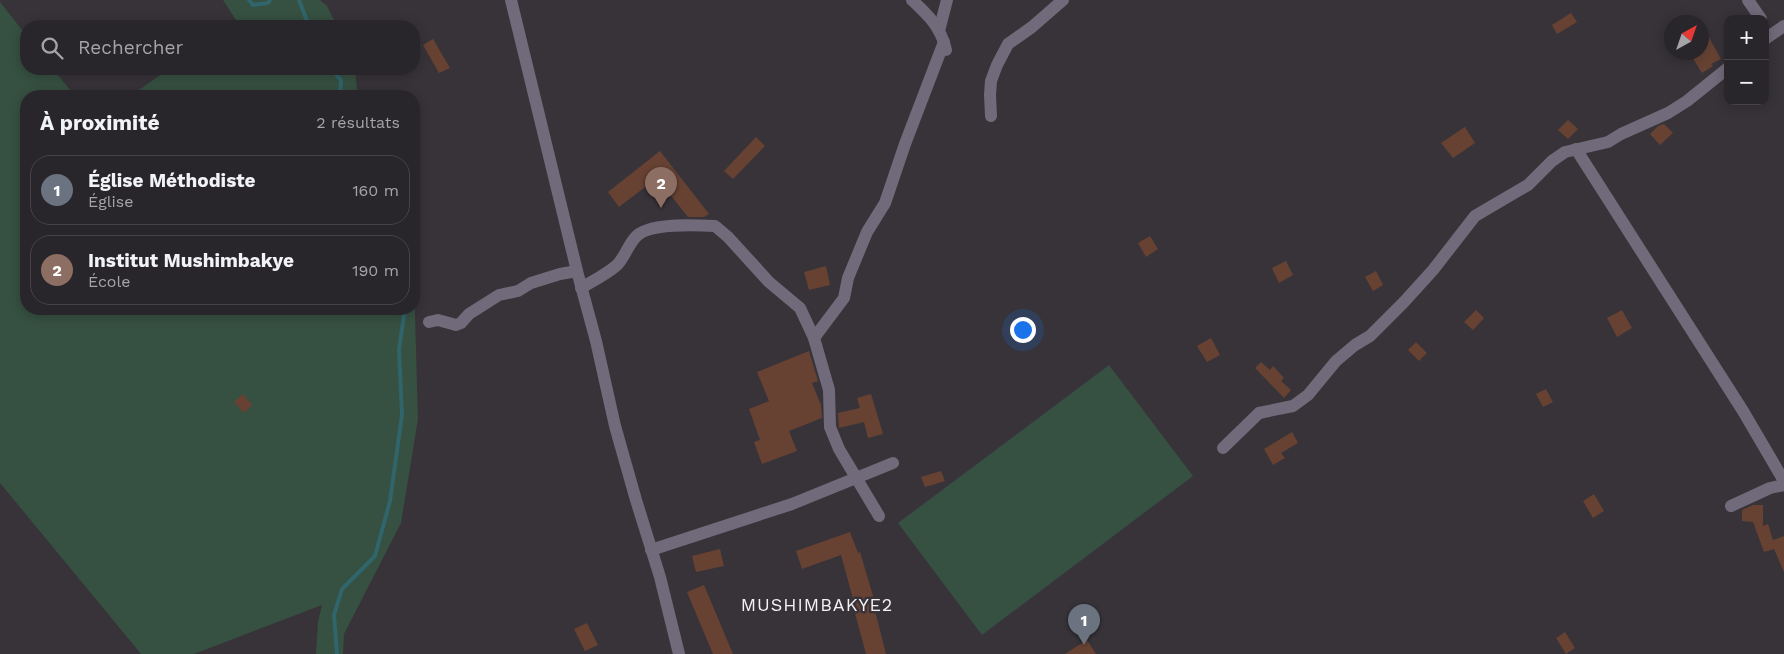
<!DOCTYPE html>
<html lang="fr">
<head>
<meta charset="utf-8">
<style>
	:root { --surface:#29262b; --page:#312e33; --text:#f1f3f6; --muted:#a5a5a9; --line:#454347; --accent:#fd9d54 }
	body { margin:0; font-family:"Work Sans",sans-serif; background:var(--page); color:var(--text) }
	.controls { position:absolute; right:15px; top:15px; display:grid; overflow:hidden; border-radius:10px; box-shadow:0 2px 12px #0003 }
	.controls button { width:45px; height:45px; display:grid; place-items:center; padding:0; border:0; border-bottom:1px solid var(--line); background:var(--surface); color:var(--text); font:25px sans-serif }
	.compass { position:absolute; left:1664px; top:15px; width:45px; height:45px; border-radius:50%; background:var(--surface); box-shadow:0 2px 12px #0003; rotate:40deg }
	.you { position:absolute; left:1022px; top:329px; width:18px; height:18px; margin:-12px; border:4px solid #fff; border-radius:50%; background:#1a73e8; box-shadow:0 0 0 8px #1a73e833 }
	.badge { display:grid; place-items:center; width:32px; height:32px; border-radius:50%; background:var(--accent); color:#fff; font-size:16px; font-weight:700 }
	.pin { position:absolute; translate:-50% -41px; filter:drop-shadow(0 1px 2px #0008) }
	.pin::after { content:''; position:absolute; top:26px; width:18px; height:15px; background:inherit; clip-path:polygon(0 0,100% 0,50% 100%) }
	.list { margin:0; padding:0; list-style:none }
	h2 { display:flex; justify-content:space-between; align-items:center; height:65px; margin:0; padding:0 20px; font-size:21px }
	h2 small { font-size:16px; font-weight:400; color:var(--muted) }
	.list li { display:grid; grid-template-columns:32px 1fr auto; gap:15px; align-items:center; box-sizing:border-box; height:70px; margin:0 10px 10px; padding:0 10px; border:1px solid var(--line); border-radius:20px }
	.list b { display:block; font-size:19px; white-space:nowrap }
	.list p { margin:0; font-size:16px; white-space:nowrap; color:var(--muted) }
	.list em { font-size:16px; font-style:normal; color:var(--muted) }
	.icon { flex:none; width:28px; height:28px; fill:none; stroke:currentColor; stroke-width:2; stroke-linecap:round; stroke-linejoin:round }
	.map { position:relative; flex:none; width:1784px; height:654px; overflow:hidden }
	.search { position:absolute; background:var(--surface); box-shadow:0 2px 12px #0003; left:20px; top:20px; width:400px; height:55px; display:flex; align-items:center; gap:12px; box-sizing:border-box; padding:0 18px; border-radius:20px; color:var(--muted); font-size:19px }
	.panel { position:absolute; background:var(--surface); box-shadow:0 2px 12px #0003; left:20px; top:90px; width:400px; height:225px; border-radius:20px }
	.map>svg:first-child { display:block }
</style>
</head>
<body>
<div class="map">
<svg width="1784" height="654" viewBox="0 0 1784 654">
	<rect width="100%" height="100%" fill="#373339"/>
	<g fill="#365041">
		<polygon points="223,0 320,0 327,6 337,26 228,26 236,20"/>
		<polygon points="0,2 26,35 26,69 53,69 75,96 26,96 26,309 414,309 414,279 418,419 401,523 344,634 343,654 316,654 318,622 322,605 194,654 141,654 0,483"/>
		<polygon points="169,69 355,69 357,90 355,96 130,96"/>
		<polygon points="1109,365 1193,476 982,635 898,523"/>
	</g>
	<g fill="none" stroke-linecap="round" stroke-linejoin="round">
		<g stroke="#2f656b" stroke-width="4">
			<polyline points="249,0 253,5 268,3 270,0"/>
			<polyline points="299,0 309,26"/>
			<polyline points="331,69 341,80 340,96"/>
			<polyline points="337,654 334,615 342,589 375,556 390,501 402,415 399,349 405,309"/>
		</g>
	</g>
	<g fill="#674233">
		<polygon points="1571,13 1577,22 1557,34 1552,25"/>
		<polygon points="1702,25 1721,59 1711,64 1713,66 1702,73 1689,52 1702,52"/>
		<polygon points="433,39 450,68 439,73 423,45"/>
		<polygon points="1568,120 1578,129 1568,139 1558,130"/>
		<polygon points="1664,124 1673,133 1660,145 1650,134 1658,126"/>
		<polygon points="1465,127 1475,143 1453,158 1441,143"/>
		<polygon points="756,137 765,146 733,179 724,171"/>
		<polygon points="660,151 709,214 704,217 688,217 657,178 619,207 608,192"/>
		<polygon points="1150,236 1158,249 1146,257 1138,243"/>
		<polygon points="1286,261 1293,275 1279,283 1272,268"/>
		<polygon points="826,266 830,285 809,290 804,272"/>
		<polygon points="1376,271 1383,285 1373,291 1365,277"/>
		<polygon points="1476,310 1484,318 1473,330 1464,322"/>
		<polygon points="1622,310 1632,328 1617,337 1607,318"/>
		<polygon points="1211,338 1220,355 1207,362 1197,346"/>
		<polygon points="1416,342 1427,353 1419,361 1408,350"/>
		<polygon points="809,351 818,381 812,383 821,405 822,418 789,431 797,451 762,464 754,442 760,440 749,409 769,401 757,372"/>
		<polygon points="1261,362 1270,370 1273,366 1284,378 1281,381 1291,390 1284,398 1255,368"/>
		<polygon points="1546,389 1553,402 1543,407 1536,394"/>
		<polygon points="243,394 252,405 244,413 234,402"/>
		<polygon points="871,394 883,434 868,438 864,422 839,428 838,413 860,408 857,398"/>
		<polygon points="1292,432 1298,443 1281,453 1285,458 1273,465 1264,449"/>
		<polygon points="941,471 945,481 925,487 921,477"/>
		<polygon points="1594,494 1604,511 1593,518 1583,501"/>
		<polygon points="1753,505 1763,505 1763,526 1768,524 1773,540 1784,536 1784,572 1774,549 1764,552 1753,522 1742,521 1742,510"/>
		<polygon points="850,532 858,553 860,552 876,606 874,607 886,654 866,654 855,613 857,613 841,555 802,569 796,551"/>
		<polygon points="720,549 724,566 696,572 692,556"/>
		<polygon points="704,585 733,654 713,654 687,592"/>
		<polygon points="587,623 598,645 585,651 574,629"/>
		<polygon points="1565,632 1575,648 1566,654 1556,638"/>
		<polygon points="1087,640 1096,654 1065,654"/>
	</g>
	<g fill="none" stroke-linecap="round" stroke-linejoin="round">
		<g stroke="#716a7a" stroke-width="12">
			<polyline points="511,0 577,271 596,341 615,426 636,500 660,577 679,654"/>
			<path d="M912,0C928,15 941,27 946,50"/>
			<polyline points="1748,0 1761,19"/>
			<polyline points="939,31 947,0"/>
			<polyline points="1765,39 1784,26"/>
			<polyline points="991,116 990,95 991,81 997,65 1008,44 1032,27 1063,0"/>
			<polyline points="1576,149 1743,411 1784,481"/>
			<path d="M581,288C593,281 607,274 617,265C626,256 629,241 639,234C655,223 696,225 715,226L728,237L769,282L800,308L814,338L829,390L830,427L839,449L879,516"/>
			<polyline points="429,322 438,320 456,325 461,323 469,314 499,295 518,291 531,283 560,274 577,271"/>
			<polyline points="814,338 844,298 848,278 867,232 885,203 905,144 944,42"/>
			<polyline points="1223,448 1259,413 1293,406 1308,395 1336,361 1355,345 1370,336 1404,302 1433,270 1475,216 1528,185 1552,161 1565,152 1608,142 1621,134 1668,113 1687,101 1728,68"/>
			<polyline points="1731,506 1770,488 1784,485"/>
			<polyline points="651,550 792,504 893,463"/>
		</g>
	</g>
	<g text-anchor="middle" dominant-baseline="central" stroke-width="5" stroke-linejoin="round" paint-order="stroke">
		<g font-size="18" letter-spacing="1" fill="#f5f2f6" stroke="#373339">
			<text x="817" y="604">MUSHIMBAKYE2</text>
		</g>
	</g>
</svg>
<div class="controls">
<button>+</button>
<button>−</button>
</div>
<svg class="compass" viewBox="-18 -18 36 36"><path d="M0-13l5 13h-10z" fill="#e53935"/><path d="M0 13l5-13h-10z" fill="#a5a5a9"/></svg>
<div class="you"></div>
<div class="pin badge" style="left:1084px;top:645px;background:#6b7280">1</div>
<div class="pin badge" style="left:661px;top:208px;background:#8d6e63">2</div>
<div class="search"><svg class="icon" aria-label="search" viewBox="0 0 24 24"><circle cx="10" cy="10" r="6"/><path d="M15 15l6 6"/></svg>Rechercher</div>
<section class="panel">
<h2>À proximité<small>2 résultats</small></h2>
<ul class="list">
<li><span class="badge" style="background:#6b7280">1</span><div><b>Église Méthodiste</b><p>Église</p></div><em>160 m</em></li>
<li><span class="badge" style="background:#8d6e63">2</span><div><b>Institut Mushimbakye</b><p>École</p></div><em>190 m</em></li>
</ul>
</section>
</div>
</body>
</html>
